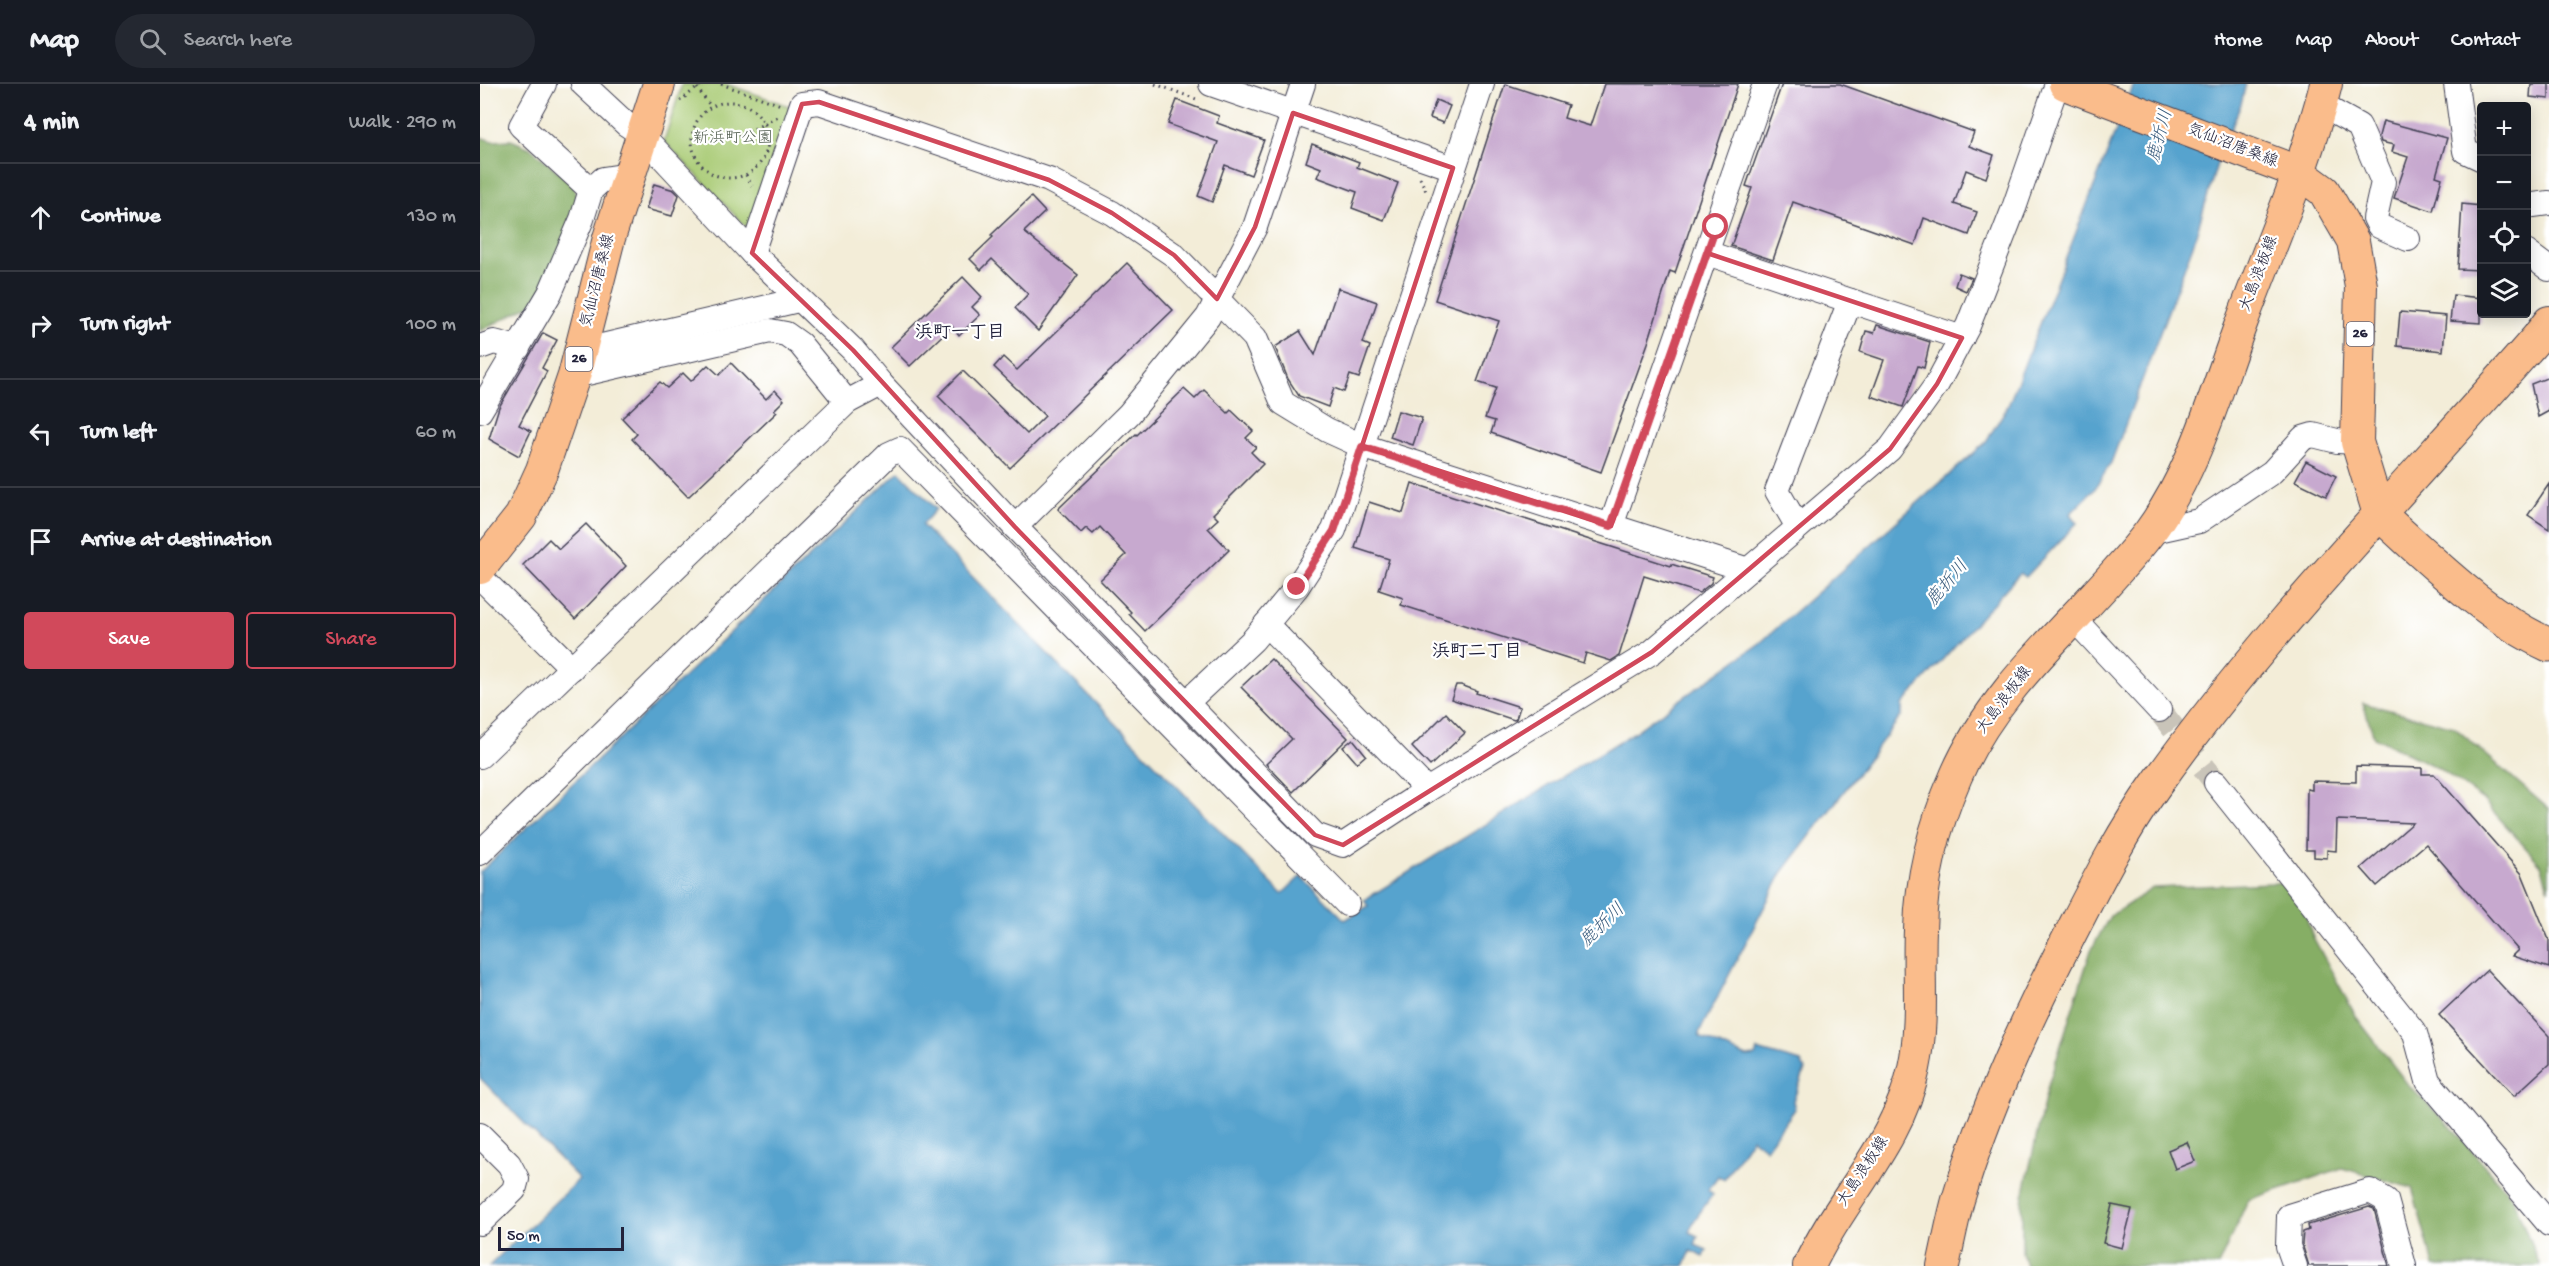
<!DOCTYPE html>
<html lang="en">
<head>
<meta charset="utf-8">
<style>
	:root { --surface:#171b24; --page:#242831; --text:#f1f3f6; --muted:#9ea1a6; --line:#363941; --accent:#d1495b }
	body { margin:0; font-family:"Gochi Hand","Klee One",sans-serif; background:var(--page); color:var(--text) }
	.controls { position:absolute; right:18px; top:18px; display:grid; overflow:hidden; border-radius:6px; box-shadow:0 3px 15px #0003 }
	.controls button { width:54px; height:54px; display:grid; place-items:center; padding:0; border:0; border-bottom:2px solid var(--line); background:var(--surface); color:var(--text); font:30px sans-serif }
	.scale { position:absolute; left:18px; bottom:15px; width:126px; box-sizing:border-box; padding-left:6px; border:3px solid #22223b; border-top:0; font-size:16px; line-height:21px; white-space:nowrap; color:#22223b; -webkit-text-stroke:4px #fff; paint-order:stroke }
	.stop { position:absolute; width:18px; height:18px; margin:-14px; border:4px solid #d1495b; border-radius:50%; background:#fff }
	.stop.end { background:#d1495b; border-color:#fff; box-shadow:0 2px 6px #0008 }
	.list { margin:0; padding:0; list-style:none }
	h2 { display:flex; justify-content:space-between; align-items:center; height:78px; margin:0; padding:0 24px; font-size:26px }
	h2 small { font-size:20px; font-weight:400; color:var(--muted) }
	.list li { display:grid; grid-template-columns:39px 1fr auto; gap:18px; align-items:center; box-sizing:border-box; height:108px; padding:0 24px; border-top:2px solid var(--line) }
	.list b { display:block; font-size:22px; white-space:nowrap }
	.list em { font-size:20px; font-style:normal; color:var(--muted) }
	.actions { display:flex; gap:12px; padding:18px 24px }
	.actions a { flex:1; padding:14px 0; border:2px solid var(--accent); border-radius:6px; text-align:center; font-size:21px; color:var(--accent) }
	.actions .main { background:var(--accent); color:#fff }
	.icon { flex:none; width:33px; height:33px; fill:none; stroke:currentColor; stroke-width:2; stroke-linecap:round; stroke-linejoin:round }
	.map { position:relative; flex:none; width:2069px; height:1182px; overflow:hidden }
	header { display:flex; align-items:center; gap:36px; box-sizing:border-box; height:84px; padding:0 30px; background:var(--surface); border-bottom:2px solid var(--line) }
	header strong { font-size:28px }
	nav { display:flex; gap:33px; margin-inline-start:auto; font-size:21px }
	.search { width:420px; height:54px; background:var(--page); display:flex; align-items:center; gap:15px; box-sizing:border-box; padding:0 21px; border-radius:33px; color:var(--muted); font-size:22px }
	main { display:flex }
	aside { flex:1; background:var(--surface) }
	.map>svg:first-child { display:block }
</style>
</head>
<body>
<header>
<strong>Map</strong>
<div class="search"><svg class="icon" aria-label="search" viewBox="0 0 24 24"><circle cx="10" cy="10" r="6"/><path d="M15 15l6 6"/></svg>Search here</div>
<nav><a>Home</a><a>Map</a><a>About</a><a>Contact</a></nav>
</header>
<main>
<aside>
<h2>4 min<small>Walk · 290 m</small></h2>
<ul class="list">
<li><svg class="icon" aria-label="ahead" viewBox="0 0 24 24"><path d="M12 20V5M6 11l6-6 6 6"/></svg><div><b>Continue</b></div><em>130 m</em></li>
<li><svg class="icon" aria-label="right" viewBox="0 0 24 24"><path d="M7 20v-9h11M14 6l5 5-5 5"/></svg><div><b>Turn right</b></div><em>100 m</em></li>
<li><svg class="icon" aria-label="left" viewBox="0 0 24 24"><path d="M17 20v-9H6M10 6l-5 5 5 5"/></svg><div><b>Turn left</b></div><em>60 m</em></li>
<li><svg class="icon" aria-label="arrive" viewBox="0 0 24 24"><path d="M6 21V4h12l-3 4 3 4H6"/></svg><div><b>Arrive at destination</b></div></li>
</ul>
<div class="actions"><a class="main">Save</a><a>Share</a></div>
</aside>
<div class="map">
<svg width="2069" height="1182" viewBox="0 0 2069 1182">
	<rect width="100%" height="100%" fill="#fff"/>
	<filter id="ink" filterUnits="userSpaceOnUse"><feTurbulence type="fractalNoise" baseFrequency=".0167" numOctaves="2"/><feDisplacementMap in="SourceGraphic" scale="12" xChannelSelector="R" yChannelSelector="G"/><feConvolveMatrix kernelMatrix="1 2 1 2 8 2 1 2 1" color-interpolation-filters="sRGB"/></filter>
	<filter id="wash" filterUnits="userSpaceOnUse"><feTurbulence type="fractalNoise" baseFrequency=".008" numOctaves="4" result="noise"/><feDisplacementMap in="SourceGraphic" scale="24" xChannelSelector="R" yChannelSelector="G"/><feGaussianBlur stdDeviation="1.35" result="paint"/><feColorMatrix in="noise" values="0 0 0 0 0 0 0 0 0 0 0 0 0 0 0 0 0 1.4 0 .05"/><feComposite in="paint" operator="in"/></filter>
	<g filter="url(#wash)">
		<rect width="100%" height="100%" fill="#f3edd8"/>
		<polygon fill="#a8ca73" stroke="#657657" stroke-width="1.5" points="202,0 246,0 315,24 269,146 184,57"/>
		<g fill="#86ae65" stroke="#546850" stroke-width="1.5">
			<polygon points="0,53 12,57 31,56 50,64 94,101 97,119 64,208 49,222 0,247"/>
			<polygon points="1883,619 1974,643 2069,725 2069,806 2061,781 2003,716 1960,685 1894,653"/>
			<polygon points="1815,798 1832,851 1877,934 1929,1002 1975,1047 2033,1115 2060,1182 1954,1182 1932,1104 1862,1084 1768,1116 1738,1182 1546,1182 1542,1168 1542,1117 1567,1005 1611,866 1630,832 1673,804"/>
		</g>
		<polygon fill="#56a3ce" stroke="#3c6284" stroke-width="1.5" points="1654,0 1766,0 1761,20 1737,80 1713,161 1631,379 1614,406 1590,430 1597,439 1546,493 1540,489 1422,621 1422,631 1302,789 1219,949 1220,953 1267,973 1275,972 1277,966 1321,978 1325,986 1313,1017 1315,1025 1286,1065 1272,1054 1244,1095 1238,1092 1228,1106 1233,1110 1214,1137 1209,1148 1218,1152 1215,1161 1227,1166 1224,1173 1211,1167 1204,1182 9,1182 99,1095 0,994 0,788 419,387 456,425 442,441 802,810 821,792 865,836 888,822 884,816 1153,649 1280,559 1505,359 1528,322"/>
		<g id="blocks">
			<g fill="#c7a9cf">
				<polygon points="1025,0 1088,21 1084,34 1110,42 1124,0 1258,0 1195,189 1190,187 1168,259 1121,388 1011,349 1015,337 1005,334 1016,304 997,298 1019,237 955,216"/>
				<polygon points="1302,0 1360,0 1494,48 1489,62 1514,71 1506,94 1486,86 1474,120 1497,128 1489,151 1444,134 1435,161 1313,118 1293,176 1251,162 1272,104 1266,102"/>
				<polygon points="2051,0 2069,0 2069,15 2050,13"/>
				<polygon points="697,16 739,32 737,39 784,56 771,91 745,81 732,118 718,112 738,58 688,40"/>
				<polygon points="956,16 970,22 963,39 950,34"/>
				<polygon points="1903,37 1967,54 1956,92 1962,94 1953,127 1914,114 1928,73 1912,68 1914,61 1901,58 1899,52"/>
				<polygon points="832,60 879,78 877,83 918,99 904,136 872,124 877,108 837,93 841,84 826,78"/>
				<polygon points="174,100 194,106 199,111 192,132 166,125"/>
				<polygon points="551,113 565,128 544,148 598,191 558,247 535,224 548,210 512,175 501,186 490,175 513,153 511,151"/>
				<polygon points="1982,120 2001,122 2001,186 1978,185"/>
				<polygon points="647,179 693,226 530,384 458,312 483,287 547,350 565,332 514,283 523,273 537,286"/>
				<polygon points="1479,189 1492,194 1486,207 1475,202"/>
				<polygon points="483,193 502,213 492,223 500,231 479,251 472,242 430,282 411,263"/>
				<polygon points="858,204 897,218 883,259 890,262 879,294 870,291 864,308 854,304 848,323 819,312 808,295 795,263 820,247 835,271"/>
				<polygon points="1973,211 2001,214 2001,239 1970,237"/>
				<polygon points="1920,228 1966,232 1963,267 1917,262"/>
				<polygon points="1397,241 1450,258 1444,284 1438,282 1423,323 1391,312 1404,276 1380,268 1386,247 1394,249"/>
				<polygon points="63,249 77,256 62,284 67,287 39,341 51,347 39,372 9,355 19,323"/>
				<polygon points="251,279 286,315 295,306 304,316 294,326 297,328 208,413 152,355 157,350 142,334 180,298 187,304 203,289 211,297 228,281 239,291"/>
				<polygon points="2069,293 2069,327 2058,333 2051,300"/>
				<polygon points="704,305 715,315 724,306 748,329 751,326 773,347 766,354 776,363 771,368 783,380 733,430 738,435 728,444 749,466 665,547 649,530 651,528 620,496 646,471 620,443 613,450 606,444 601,449 578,425 656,350 657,351"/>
				<polygon points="918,327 942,334 933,361 910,353"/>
				<polygon points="1826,377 1856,392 1846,412 1815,397"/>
				<polygon points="932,399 1191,482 1191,480 1233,493 1231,499 1219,509 1164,492 1139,572 1131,577 1106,569 1103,579 921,521 923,514 899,506 909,475 875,464 889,418 923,429"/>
				<polygon points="2069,400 2069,445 2048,431"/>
				<polygon points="106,440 146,482 95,535 43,481 69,455 79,465"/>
				<polygon points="791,575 868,654 813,708 786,680 812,655 761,603"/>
				<polygon points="976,601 981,601 997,607 996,609 1040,623 1036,635 1034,636 971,615"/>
				<polygon points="966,629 985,649 950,682 932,663"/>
				<polygon points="873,655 886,671 877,679 863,663"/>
				<polygon points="1876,682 1942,684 1942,690 1954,690 2042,790 2069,856 2069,884 2032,872 2038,866 1946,760 1897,802 1881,784 1933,739 1857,736 1856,767 1847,766 1847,774 1834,773 1834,766 1826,766 1827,705 1832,706 1832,697 1876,698"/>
				<polygon points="2007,886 2069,952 2069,980 2034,1012 1959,931"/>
				<polygon points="1707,1058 1715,1077 1695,1085 1688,1066"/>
				<polygon points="1632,1121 1652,1125 1642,1164 1623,1159"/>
				<polygon points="1889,1123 1894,1125 1909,1182 1829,1182 1822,1160 1823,1148 1829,1146 1828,1141"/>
			</g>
		</g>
	</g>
	<g filter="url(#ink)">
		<use href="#blocks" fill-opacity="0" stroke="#414053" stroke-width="1.5"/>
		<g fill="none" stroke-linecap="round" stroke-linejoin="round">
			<polyline stroke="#c9c4b9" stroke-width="24" stroke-dasharray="24 12" stroke-linecap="butt" points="1679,626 1736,699"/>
			<g stroke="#414053" stroke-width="26">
				<g id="minor">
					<polyline points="64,0 41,42 111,106"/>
					<polyline points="103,0 146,40 161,50 272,169 373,266 401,300 535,443 835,751 863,761 947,706 1172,568 1410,365 1457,300 1488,242 1534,124 1577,0"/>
					<polyline points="731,0 973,84"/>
					<polyline points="1976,0 1985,67 2002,75"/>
					<polyline points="1841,21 1879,42 1903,98 1895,134 1899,142 1928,155"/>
					<polyline points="2046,122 2069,119"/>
					<polyline points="2046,168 2069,185"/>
					<polyline points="272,169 322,20 339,18 569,96 632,129 694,171 775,254 803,319 847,346 882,362 1268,486"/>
					<polyline points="1227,169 1482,254"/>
					<polyline points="0,263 14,258 38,264"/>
					<polyline points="101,267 318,216"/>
					<polyline points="94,292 290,247 306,250 320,260 367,318"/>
					<polyline points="0,327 70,209 102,135 111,106 123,95 149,91"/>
					<polyline points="1131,442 1285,0"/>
					<polyline points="535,443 649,330 728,233 775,143 823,0"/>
					<polyline points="1318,443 1297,407 1370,217"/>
					<polyline points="1669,448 1719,437 1792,388 1823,354 1833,351 1857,357 1877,358"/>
					<polyline points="0,493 92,584"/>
					<polyline points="1594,535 1679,626"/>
					<polyline points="786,540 947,706"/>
					<polyline points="706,619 773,556 817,503 854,446 1002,0"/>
					<polyline points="0,672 367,318 401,300"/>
					<polyline points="1736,699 1935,949 1948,997 2069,1140"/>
					<polyline points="0,769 409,370 420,365 867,820"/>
					<polyline points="0,1051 29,1080 37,1095 34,1106 0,1139"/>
					<polyline points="1815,1182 1808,1162 1809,1132 1890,1107 1906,1116 1924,1182"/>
				</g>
			</g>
			<g stroke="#414053" stroke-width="34">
				<g id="major">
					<polyline points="1585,0 1818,88 1844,107 1873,157 1881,202 1877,358 1899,430"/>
					<polyline points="0,484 41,432 62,386 94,292 129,154 179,0"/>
					<path d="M1329,1182C1360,1115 1419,1058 1434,984C1444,938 1438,892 1440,846C1441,793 1455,740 1476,692C1518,595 1606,531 1669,449C1715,387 1735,309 1762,237C1791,159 1826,81 1846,0"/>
					<path d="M1463,1182C1468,1160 1472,1138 1478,1116C1506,1022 1549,930 1594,843C1618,796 1644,745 1675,702C1789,542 1928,402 2057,254L2069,238"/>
				</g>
			</g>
			<g stroke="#414053" stroke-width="35">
				<path id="highway" d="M1899,430C1952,477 2004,531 2069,561"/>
			</g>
			<g stroke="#414053" stroke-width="3" stroke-dasharray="1.5 4.5" stroke-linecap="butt">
				<polyline points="241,0 301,21"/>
				<polyline points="675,0 716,15"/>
				<polyline points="217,4 231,23"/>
				<polyline points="200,17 222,0"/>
				<circle cx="250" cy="56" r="38"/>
				<polyline points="258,53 297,33"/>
				<polyline points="266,91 272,102"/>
				<polyline points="940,94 946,107"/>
			</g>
			<use href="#minor" stroke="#fff" stroke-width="24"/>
			<use href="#major" stroke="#fabc8b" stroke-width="32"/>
			<use href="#highway" stroke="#fabc8b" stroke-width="33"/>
		</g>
	</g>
	<g fill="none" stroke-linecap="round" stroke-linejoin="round" filter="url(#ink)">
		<polyline stroke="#d1495b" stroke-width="8" points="817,503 854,447 882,363 1131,442 1236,143"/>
	</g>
	<path fill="none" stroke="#d1495b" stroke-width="4.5" stroke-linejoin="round" d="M339,18L569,96L632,129L694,171L737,215L775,143L813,29L973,84L882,362L1131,442L1227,169L1482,254L1457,300L1410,365L1172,568L863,761L835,751L535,443L373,266L272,169L322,20Z"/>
	<g text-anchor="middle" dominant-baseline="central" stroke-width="4.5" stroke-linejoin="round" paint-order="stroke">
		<g fill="#fff" stroke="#646476" stroke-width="1.5">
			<rect x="1866.5" y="238" width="27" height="24" rx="4.5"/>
			<rect x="85.5" y="263" width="27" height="24" rx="4.5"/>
		</g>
		<g font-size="15" font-weight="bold" fill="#22223b">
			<text x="1880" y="250">26</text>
			<text x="99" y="275">26</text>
		</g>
		<g font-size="16" fill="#515d4f" stroke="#fff">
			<text x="253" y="55">新浜町公園</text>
		</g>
		<g font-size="16" fill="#22223b" stroke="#fff">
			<text transform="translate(1752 63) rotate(21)">気仙沼唐桑線</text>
			<text transform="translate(1780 190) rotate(-69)">大島浪板線</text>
			<text transform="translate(119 197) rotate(-76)">気仙沼唐桑線</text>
			<text transform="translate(1525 617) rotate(-53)">大島浪板線</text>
			<text transform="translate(1384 1088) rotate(-57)">大島浪板線</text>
		</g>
		<g font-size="18" font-style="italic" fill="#395c7d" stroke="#fff">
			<text transform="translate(1681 52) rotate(-75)">鹿折川</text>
			<text transform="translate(1468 500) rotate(-50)">鹿折川</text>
			<text transform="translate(1123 842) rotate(-44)">鹿折川</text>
		</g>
		<g font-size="18" font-weight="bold" fill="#22223b" stroke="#fff">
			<text x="480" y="249">浜町一丁目</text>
			<text x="997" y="568">浜町二丁目</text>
		</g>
	</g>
</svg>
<div class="controls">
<button>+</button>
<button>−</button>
<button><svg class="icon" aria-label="locate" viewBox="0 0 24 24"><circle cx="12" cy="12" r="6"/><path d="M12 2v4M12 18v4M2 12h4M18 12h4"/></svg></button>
<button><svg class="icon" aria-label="layers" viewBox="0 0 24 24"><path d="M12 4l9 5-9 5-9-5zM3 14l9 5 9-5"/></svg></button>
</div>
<div class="scale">50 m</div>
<div class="stop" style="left:1236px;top:143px"></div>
<div class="stop end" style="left:817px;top:503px"></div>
</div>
</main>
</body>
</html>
